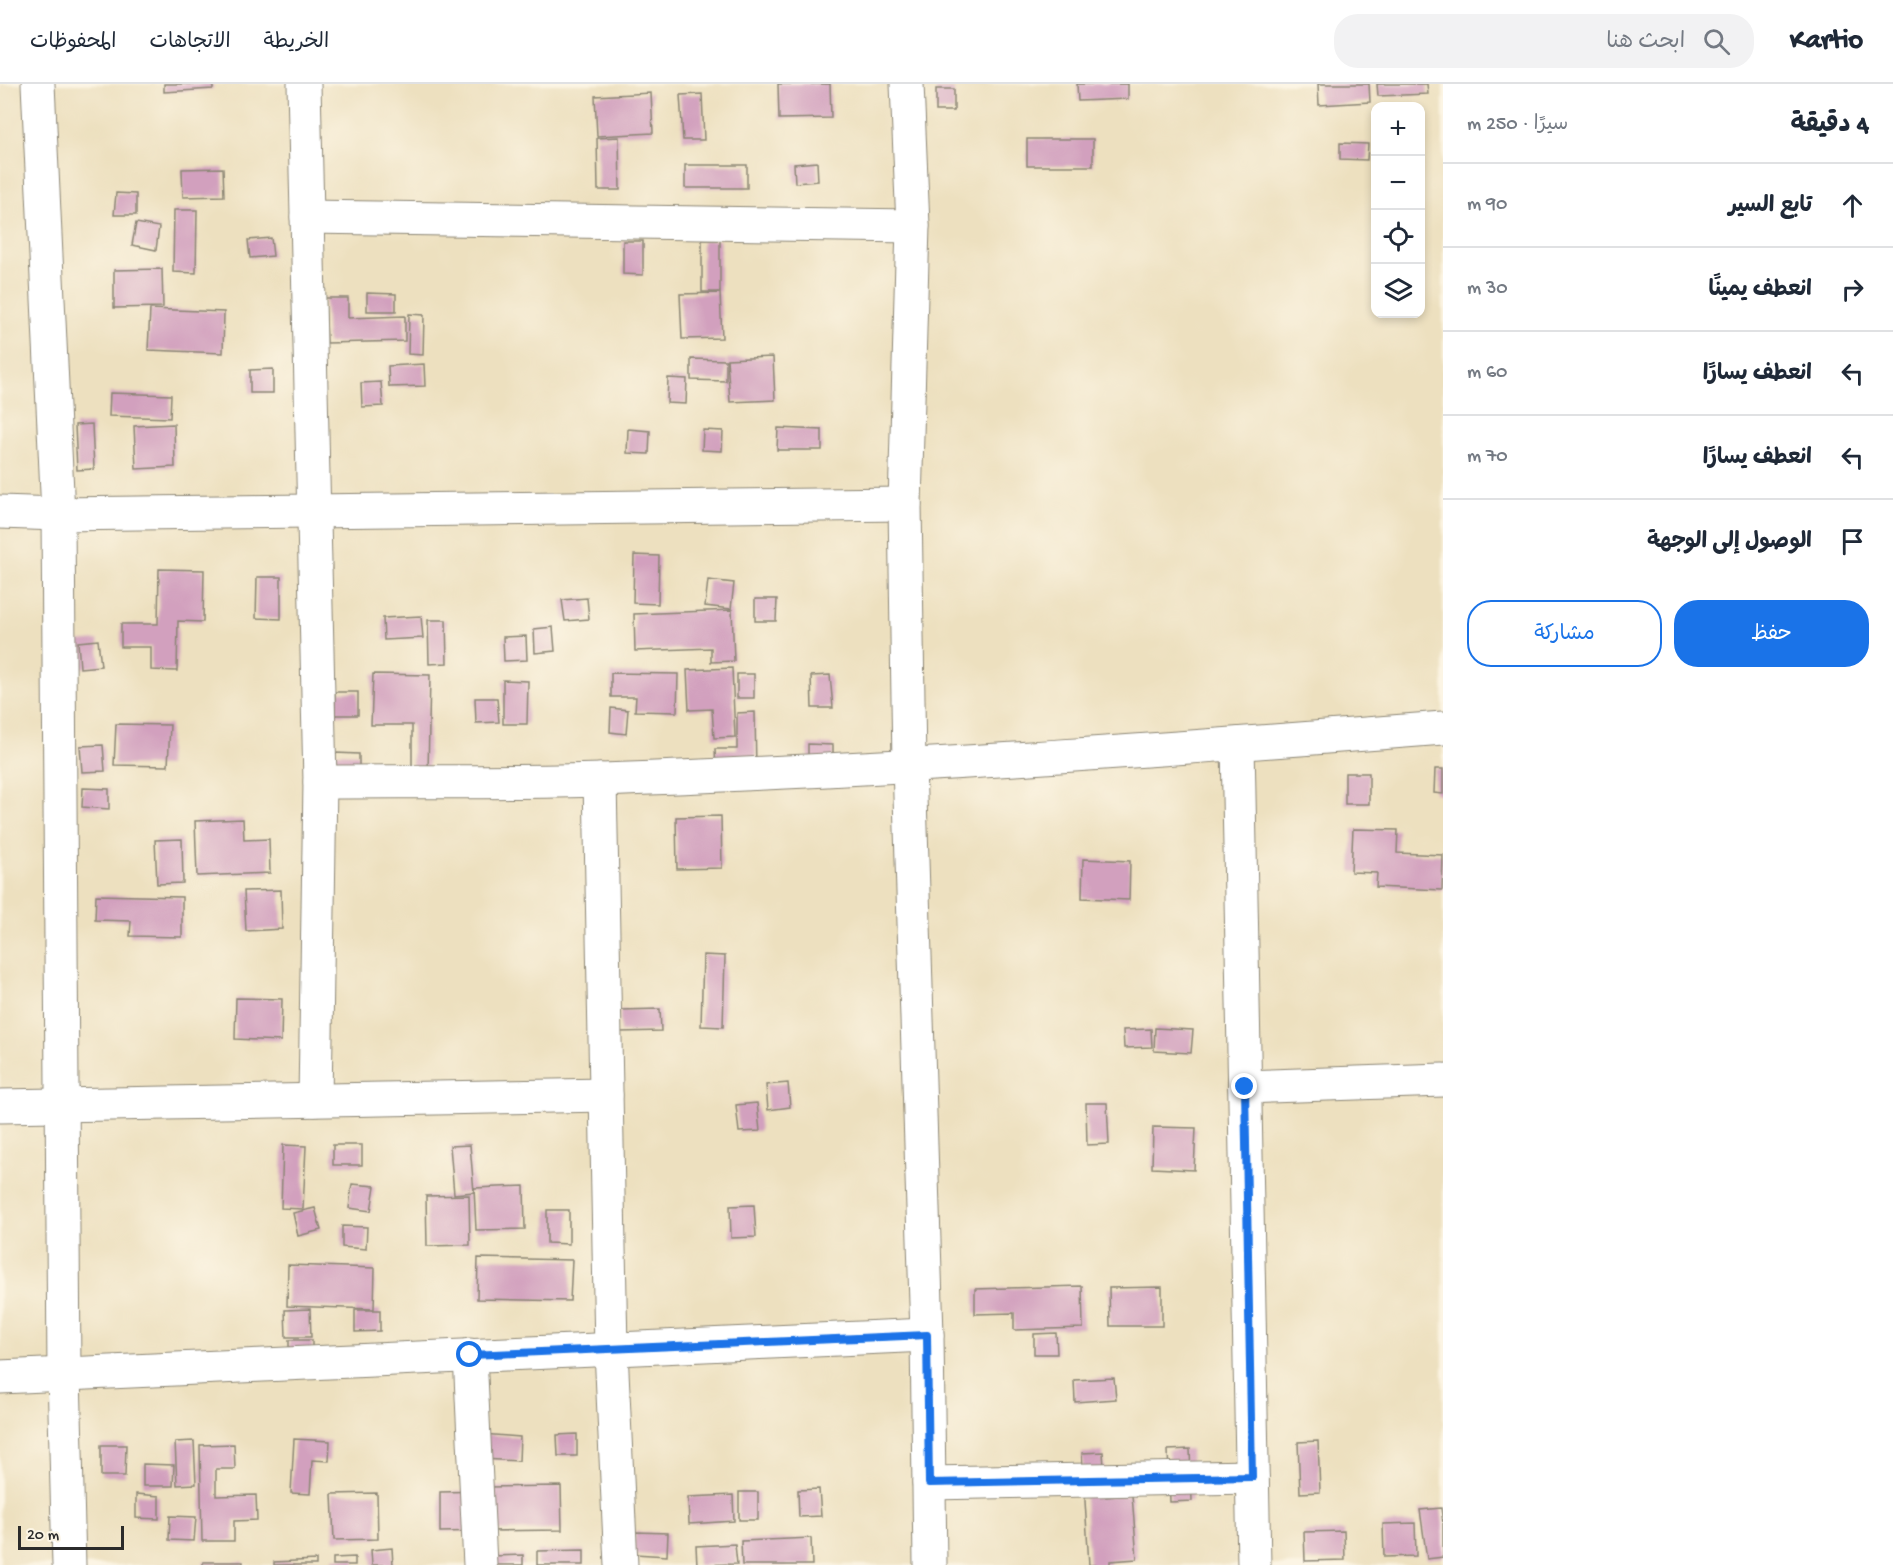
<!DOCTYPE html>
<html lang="ar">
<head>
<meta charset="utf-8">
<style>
	:root { --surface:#fff; --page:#f2f2f3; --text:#1f2937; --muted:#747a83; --line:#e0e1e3; --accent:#1a73e8 }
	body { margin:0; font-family:"Gochi Hand","Playpen Sans Arabic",sans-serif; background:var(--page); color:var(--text); direction:rtl }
	.controls { position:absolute; right:18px; top:18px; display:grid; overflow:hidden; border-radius:12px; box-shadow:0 3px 9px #0003 }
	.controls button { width:54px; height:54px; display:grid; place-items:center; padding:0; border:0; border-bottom:2px solid var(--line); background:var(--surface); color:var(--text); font:30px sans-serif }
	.scale { position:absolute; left:18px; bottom:15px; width:106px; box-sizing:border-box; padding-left:6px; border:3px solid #2b2b2b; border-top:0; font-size:16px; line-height:21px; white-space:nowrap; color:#2b2b2b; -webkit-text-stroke:4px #fcf5e5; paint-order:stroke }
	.stop { position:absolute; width:18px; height:18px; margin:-14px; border:4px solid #1a73e8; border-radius:50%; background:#fff }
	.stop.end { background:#1a73e8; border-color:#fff; box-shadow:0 2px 6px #0008 }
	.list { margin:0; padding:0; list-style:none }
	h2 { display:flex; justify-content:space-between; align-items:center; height:78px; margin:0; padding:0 24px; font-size:26px }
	h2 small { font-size:20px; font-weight:400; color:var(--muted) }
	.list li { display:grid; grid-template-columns:39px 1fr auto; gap:18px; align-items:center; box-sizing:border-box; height:84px; padding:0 24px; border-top:2px solid var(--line) }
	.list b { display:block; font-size:22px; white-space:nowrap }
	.list em { font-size:20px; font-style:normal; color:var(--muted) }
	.actions { display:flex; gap:12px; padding:18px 24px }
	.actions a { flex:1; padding:14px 0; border:2px solid var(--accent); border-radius:24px; text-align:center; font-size:21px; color:var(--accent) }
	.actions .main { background:var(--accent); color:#fff }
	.icon { flex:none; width:33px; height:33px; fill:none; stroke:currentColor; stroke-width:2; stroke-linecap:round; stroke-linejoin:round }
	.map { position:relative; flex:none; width:1443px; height:1481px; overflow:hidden; direction:ltr }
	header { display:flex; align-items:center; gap:36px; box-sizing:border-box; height:84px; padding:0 30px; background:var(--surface); border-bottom:2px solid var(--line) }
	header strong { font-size:28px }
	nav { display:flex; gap:33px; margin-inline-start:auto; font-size:21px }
	.search { width:420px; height:54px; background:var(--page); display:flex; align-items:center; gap:15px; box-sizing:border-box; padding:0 21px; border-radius:24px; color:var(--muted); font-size:22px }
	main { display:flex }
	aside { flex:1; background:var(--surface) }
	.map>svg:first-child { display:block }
</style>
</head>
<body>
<header>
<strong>Kartio</strong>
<div class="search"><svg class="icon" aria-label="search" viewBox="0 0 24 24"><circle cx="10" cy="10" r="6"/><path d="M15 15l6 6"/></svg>ابحث هنا</div>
<nav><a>الخريطة</a><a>الاتجاهات</a><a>المحفوظات</a></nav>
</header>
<main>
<aside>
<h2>4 دقيقة<small>سيرًا · 250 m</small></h2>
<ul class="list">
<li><svg class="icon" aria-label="ahead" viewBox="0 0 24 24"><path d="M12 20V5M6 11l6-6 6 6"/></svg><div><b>تابع السير</b></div><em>90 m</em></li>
<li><svg class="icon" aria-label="right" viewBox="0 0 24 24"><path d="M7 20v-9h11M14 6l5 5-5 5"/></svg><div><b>انعطف يمينًا</b></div><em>30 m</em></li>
<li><svg class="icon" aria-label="left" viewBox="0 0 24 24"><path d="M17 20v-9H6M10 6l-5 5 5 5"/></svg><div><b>انعطف يسارًا</b></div><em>60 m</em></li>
<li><svg class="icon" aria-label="left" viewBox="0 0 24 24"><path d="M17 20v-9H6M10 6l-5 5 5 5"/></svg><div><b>انعطف يسارًا</b></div><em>70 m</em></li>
<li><svg class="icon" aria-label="arrive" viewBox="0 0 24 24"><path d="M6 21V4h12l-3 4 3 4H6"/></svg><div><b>الوصول إلى الوجهة</b></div></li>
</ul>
<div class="actions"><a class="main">حفظ</a><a>مشاركة</a></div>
</aside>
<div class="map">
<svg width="1443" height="1481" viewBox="0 0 1443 1481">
	<rect width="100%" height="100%" fill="#fcf5e5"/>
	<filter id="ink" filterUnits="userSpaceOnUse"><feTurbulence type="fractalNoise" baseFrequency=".0167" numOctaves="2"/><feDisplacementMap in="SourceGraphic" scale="12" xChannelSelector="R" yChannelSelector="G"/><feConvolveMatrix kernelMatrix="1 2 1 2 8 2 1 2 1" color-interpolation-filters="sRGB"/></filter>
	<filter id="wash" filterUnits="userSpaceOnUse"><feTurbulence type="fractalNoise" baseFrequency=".008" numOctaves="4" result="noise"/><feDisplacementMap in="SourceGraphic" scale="24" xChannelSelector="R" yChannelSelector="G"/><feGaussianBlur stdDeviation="1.35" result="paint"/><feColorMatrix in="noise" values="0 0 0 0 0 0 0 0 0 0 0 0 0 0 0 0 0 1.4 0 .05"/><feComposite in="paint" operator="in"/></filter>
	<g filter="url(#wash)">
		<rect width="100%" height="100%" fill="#ede0bf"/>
		<g id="blocks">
			<g fill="#d2a0be">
				<polygon points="164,0 213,0 213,5 164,8"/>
				<polygon points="778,0 830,0 831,34 779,35"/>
				<polygon points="1077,0 1128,0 1128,15 1078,17"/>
				<polygon points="1318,0 1369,0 1370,18 1319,21"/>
				<polygon points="1377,0 1427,0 1428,10 1378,12"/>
				<rect x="936" y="5" width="18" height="22"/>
				<polygon points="651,9 653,49 597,52 595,12"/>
				<polygon points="702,10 704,56 683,56 680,11"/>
				<polygon points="619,53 620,106 598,106 597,54"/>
				<rect x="1027" y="55" width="66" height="27"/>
				<polygon points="1340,59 1368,60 1367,76 1340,75"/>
				<polygon points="817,78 818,97 795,99 794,80"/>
				<rect x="685" y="81" width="62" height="23"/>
				<polygon points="223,84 224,112 183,113 182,85"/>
				<polygon points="116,109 136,110 136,131 114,131"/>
				<polygon points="174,126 197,126 196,189 173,188"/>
				<polygon points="136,139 159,143 156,166 132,161"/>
				<polygon points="271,154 273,172 250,174 248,156"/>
				<rect x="702" y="156" width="18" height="52"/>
				<polygon points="623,157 643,157 643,191 623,190"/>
				<polygon points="162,185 163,223 114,224 114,186"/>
				<polygon points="367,209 396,210 396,227 367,227"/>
				<polygon points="720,209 722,254 682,255 680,210"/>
				<polygon points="325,214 348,214 348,234 405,232 405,257 327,259"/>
				<polygon points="150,225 224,228 223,269 148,266"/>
				<polygon points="409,230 424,231 423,271 408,270"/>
				<polygon points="773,273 775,316 730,318 727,275"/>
				<polygon points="691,275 726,276 726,297 691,296"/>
				<polygon points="424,280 425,302 389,303 388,282"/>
				<polygon points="273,285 273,309 250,309 250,286"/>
				<polygon points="668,294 687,295 686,320 667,319"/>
				<polygon points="381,298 383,322 362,323 361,299"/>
				<polygon points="110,309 171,311 170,334 109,332"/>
				<polygon points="92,340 94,385 77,386 75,341"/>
				<polygon points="174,340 175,383 136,385 134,342"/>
				<polygon points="778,344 822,346 822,366 777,366"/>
				<polygon points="628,345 650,347 649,370 627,369"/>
				<polygon points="703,346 723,347 722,367 702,366"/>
				<polygon points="634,471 659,472 658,520 633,519"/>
				<polygon points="159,485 204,486 203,538 178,537 177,587 151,586 151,563 121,563 121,540 158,540"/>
				<polygon points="257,493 281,493 281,535 256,534"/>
				<polygon points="708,496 734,499 731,525 705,522"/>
				<polygon points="587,514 589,535 565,537 562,516"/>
				<polygon points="755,515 777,515 776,537 755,537"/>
				<polygon points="732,526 734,577 711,578 711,564 635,567 634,530"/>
				<polygon points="421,532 423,554 384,556 383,534"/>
				<polygon points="428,536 446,536 447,579 429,580"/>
				<polygon points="553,543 555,567 535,569 534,545"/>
				<polygon points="526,552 527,576 504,577 503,553"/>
				<polygon points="98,556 101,582 80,584 78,558"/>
				<polygon points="732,584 735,653 714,654 712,625 689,626 687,586"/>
				<polygon points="611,589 678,590 677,628 635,627 636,613 611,613"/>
				<polygon points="373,590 430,591 428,690 412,689 412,641 371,641"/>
				<rect x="737" y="590" width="17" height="24"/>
				<polygon points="830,591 833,624 812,624 811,592"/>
				<polygon points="503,596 528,597 527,640 503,640"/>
				<rect x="335" y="608" width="23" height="23"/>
				<polygon points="475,614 497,614 499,638 476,639"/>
				<polygon points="611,624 628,626 626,650 610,648"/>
				<polygon points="755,628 756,686 716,686 715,665 737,665 737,629"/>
				<polygon points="116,640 170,641 168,682 114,681"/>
				<polygon points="808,660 833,661 833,684 808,683"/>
				<polygon points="103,661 105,687 82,688 80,662"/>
				<polygon points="335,669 359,670 359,694 334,692"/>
				<polygon points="1435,685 1443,685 1443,710 1434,709"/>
				<rect x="1345" y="689" width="24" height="31"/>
				<polygon points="83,704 109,705 109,725 82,723"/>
				<polygon points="721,732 722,784 677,785 676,733"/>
				<polygon points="243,735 244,756 269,755 270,789 197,792 195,737"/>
				<polygon points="1353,745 1398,746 1397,769 1443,771 1442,806 1376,803 1377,789 1351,788"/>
				<polygon points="182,755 183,799 157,800 155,756"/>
				<polygon points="1083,775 1130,777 1129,816 1082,814"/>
				<polygon points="281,806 282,845 246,847 244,807"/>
				<polygon points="96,811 182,813 182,853 130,852 131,837 95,836"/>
				<polygon points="703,871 725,872 723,943 701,942"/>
				<polygon points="236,914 282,915 281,957 235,955"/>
				<polygon points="660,925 661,947 620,948 620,926"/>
				<polygon points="1155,944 1193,946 1191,969 1154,967"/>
				<polygon points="1151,945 1152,963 1124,964 1123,946"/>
				<polygon points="788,999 790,1023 768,1026 766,1001"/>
				<polygon points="757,1019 760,1047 739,1048 736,1021"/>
				<polygon points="1086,1019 1107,1019 1109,1060 1087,1061"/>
				<polygon points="1153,1043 1196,1044 1194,1086 1152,1084"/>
				<polygon points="283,1061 306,1062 303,1125 281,1124"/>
				<rect x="333" y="1061" width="29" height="20"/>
				<polygon points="470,1061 474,1108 454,1110 450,1062"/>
				<polygon points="352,1100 375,1102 371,1127 349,1124"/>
				<polygon points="524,1102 525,1145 476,1146 474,1104"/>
				<polygon points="469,1111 470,1161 427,1162 426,1112"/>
				<polygon points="754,1121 756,1153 731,1154 730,1122"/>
				<polygon points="315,1124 321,1146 298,1152 293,1129"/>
				<polygon points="547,1126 569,1126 569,1160 547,1159"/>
				<polygon points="342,1142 367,1143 366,1165 342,1163"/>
				<polygon points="478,1174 572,1176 570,1217 477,1215"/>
				<polygon points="288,1181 375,1184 374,1225 287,1222"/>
				<polygon points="1082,1202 1083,1244 1014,1246 1014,1229 975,1230 975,1205"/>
				<polygon points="1162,1203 1162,1242 1110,1242 1109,1204"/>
				<polygon points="310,1225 311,1253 286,1253 285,1226"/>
				<polygon points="355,1226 380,1226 380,1247 355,1248"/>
				<polygon points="1056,1249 1057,1270 1034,1270 1034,1250"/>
				<rect x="289" y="1256" width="23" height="20"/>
				<polygon points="1114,1294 1116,1315 1075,1318 1074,1296"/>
				<polygon points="469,1349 520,1353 519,1377 467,1374"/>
				<polygon points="577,1350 577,1372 558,1372 557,1351"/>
				<polygon points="294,1355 330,1357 329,1377 312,1376 310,1410 291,1409"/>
				<polygon points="194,1357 196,1400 177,1401 175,1358"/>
				<polygon points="1318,1357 1320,1408 1300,1409 1298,1358"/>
				<polygon points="234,1360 235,1385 216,1385 216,1412 256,1411 257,1436 234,1437 234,1457 202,1457 200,1361"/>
				<polygon points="101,1361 126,1361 125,1392 101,1392"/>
				<polygon points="1190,1365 1192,1417 1170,1418 1168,1366"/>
				<polygon points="1103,1368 1106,1413 1132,1411 1137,1475 1110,1477 1110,1481 1089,1481 1082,1369"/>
				<polygon points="143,1380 174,1381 173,1402 143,1402"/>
				<polygon points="561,1402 562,1446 490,1447 489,1403"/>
				<polygon points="819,1405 821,1432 799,1433 798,1406"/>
				<polygon points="486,1407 486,1447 440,1448 440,1408"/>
				<rect x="739" y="1408" width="19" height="28"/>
				<polygon points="377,1409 378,1455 334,1456 332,1410"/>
				<polygon points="136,1410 159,1412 159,1435 136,1434"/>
				<polygon points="733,1411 734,1437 689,1440 688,1413"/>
				<polygon points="1441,1424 1443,1440 1443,1473 1427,1475 1420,1426"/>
				<polygon points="170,1432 196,1433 194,1457 169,1456"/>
				<polygon points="1415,1439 1416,1472 1384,1473 1383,1440"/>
				<polygon points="1344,1447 1345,1476 1305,1477 1304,1448"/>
				<polygon points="635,1448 668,1449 667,1472 635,1470"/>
				<polygon points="811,1454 812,1481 742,1481 741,1457"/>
				<polygon points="735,1460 737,1480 697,1481 696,1462"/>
				<polygon points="392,1464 393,1481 372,1481 371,1466"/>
				<polygon points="584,1466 584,1481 537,1481 537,1467"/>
				<polygon points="523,1471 523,1481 491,1481 491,1472"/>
				<polygon points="355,1473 355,1481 333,1481 333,1474"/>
				<polygon points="316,1476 316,1481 274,1481 274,1478"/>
				<rect x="203" y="1478" width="40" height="3"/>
			</g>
		</g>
	</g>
	<g filter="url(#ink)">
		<use href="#blocks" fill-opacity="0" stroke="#8c8675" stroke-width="1.5"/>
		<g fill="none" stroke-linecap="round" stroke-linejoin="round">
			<g stroke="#8c8675" stroke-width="35">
				<g id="minor">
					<polyline points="38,0 58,430 64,1290 69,1481"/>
					<polyline points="304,0 320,698 315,1016"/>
					<polyline points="907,0 913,142 905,420 909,681 927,1251 930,1481"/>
					<polyline points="307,133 913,142"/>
					<polyline points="0,428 58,430 905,420"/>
					<polyline points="1238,660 1254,1481"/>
					<polyline points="600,696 611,1266 621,1481"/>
					<path d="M320,698C414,697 508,699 602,696C883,686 1163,666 1443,644"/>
					<polyline points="1245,1003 1443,996"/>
					<polyline points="0,1022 606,1011"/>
					<polyline points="470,1271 480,1481"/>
					<polyline points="0,1293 927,1251"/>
					<polyline points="929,1399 1252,1393"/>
				</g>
			</g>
			<use href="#minor" stroke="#fff" stroke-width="33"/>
		</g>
	</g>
	<g fill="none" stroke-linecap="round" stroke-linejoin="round" filter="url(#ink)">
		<polyline stroke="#1a73e8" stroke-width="8" points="470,1271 927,1251 929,1399 1252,1393 1245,1003"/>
	</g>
</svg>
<div class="controls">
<button>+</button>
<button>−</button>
<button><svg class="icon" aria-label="locate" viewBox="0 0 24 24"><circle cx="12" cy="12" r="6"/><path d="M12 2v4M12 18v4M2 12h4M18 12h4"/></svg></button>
<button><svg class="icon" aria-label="layers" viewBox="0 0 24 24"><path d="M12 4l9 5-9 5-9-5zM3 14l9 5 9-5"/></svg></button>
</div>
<div class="scale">20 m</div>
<div class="stop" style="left:470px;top:1271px"></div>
<div class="stop end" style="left:1245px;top:1003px"></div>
</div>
</main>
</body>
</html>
